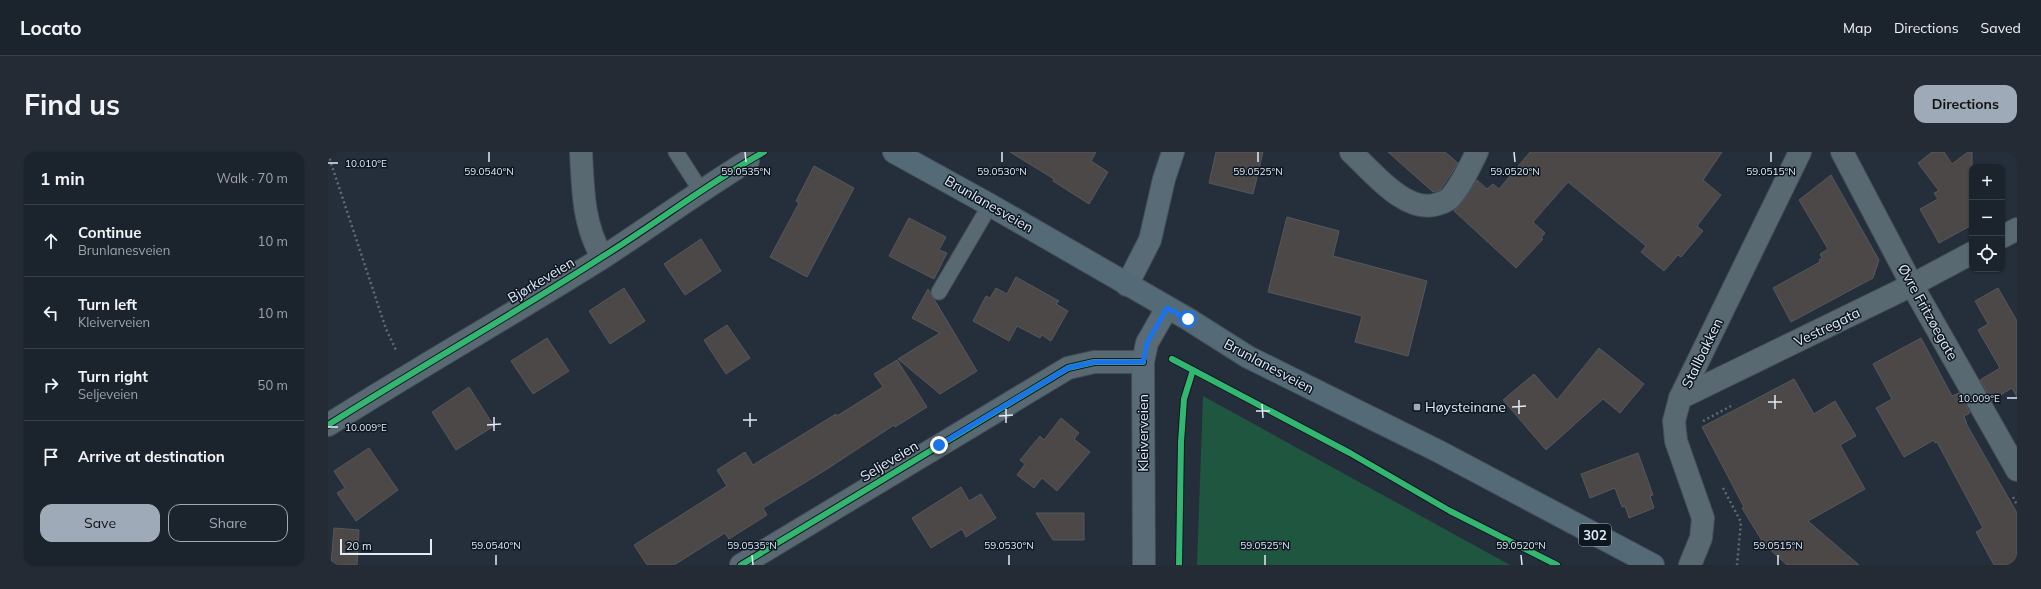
<!DOCTYPE html>
<html lang="en">
<head>
<meta charset="utf-8">
<style>
	:root { --surface:#1b232c; --page:#242b34; --text:#f1f3f6; --muted:#a0a4a9; --line:#394048; --accent:#9eaab7 }
	body { margin:0; font-family:Mulish,sans-serif; background:var(--page); color:var(--text) }
	.controls { position:absolute; right:12px; top:12px; display:grid; overflow:hidden; border-radius:8px; box-shadow:0 1px 3px #0004 }
	.controls button { width:36px; height:36px; display:grid; place-items:center; padding:0; border:0; border-bottom:1px solid var(--line); background:var(--surface); color:var(--text); font:20px sans-serif }
	.scale { position:absolute; left:12px; bottom:10px; width:92px; box-sizing:border-box; padding-left:4px; border:2px solid #e0ecfa; border-top:0; font-size:11px; line-height:14px; white-space:nowrap; color:#e0ecfa; -webkit-text-stroke:3px #0e1620; paint-order:stroke }
	.stop { position:absolute; width:12px; height:12px; margin:-9px; border:3px solid #1a73e8; border-radius:50%; background:#fff }
	.stop.end { background:#1a73e8; border-color:#fff; box-shadow:0 1px 4px #0008 }
	.list { margin:0; padding:0; list-style:none }
	h2 { display:flex; justify-content:space-between; align-items:center; height:52px; margin:0; padding:0 16px; font-size:17px }
	h2 small { font-size:13px; font-weight:400; color:var(--muted) }
	.list li { display:grid; grid-template-columns:26px 1fr auto; gap:12px; align-items:center; box-sizing:border-box; height:72px; padding:0 16px; border-top:1px solid var(--line) }
	.list b { display:block; font-size:15px; white-space:nowrap }
	.list p { margin:0; font-size:13px; white-space:nowrap; color:var(--muted) }
	.list em { font-size:13px; font-style:normal; color:var(--muted) }
	.actions { display:flex; gap:8px; padding:12px 16px }
	.actions a { flex:1; padding:9px 0; border:1px solid var(--accent); border-radius:12px; text-align:center; font-size:14px; color:var(--accent) }
	.actions .main { background:var(--accent); color:#111 }
	.icon { flex:none; width:22px; height:22px; fill:none; stroke:currentColor; stroke-width:2; stroke-linecap:round; stroke-linejoin:round }
	.map { position:relative; flex:none; width:1689px; height:413px; overflow:hidden; border-radius:12px }
	header { display:flex; align-items:center; gap:24px; box-sizing:border-box; height:56px; padding:0 20px; background:var(--surface); border-bottom:1px solid var(--line) }
	header strong { font-size:19px }
	nav { display:flex; gap:22px; margin-inline-start:auto; font-size:14px }
	.intro { display:flex; align-items:center; justify-content:space-between; box-sizing:border-box; height:96px; padding:0 24px }
	h1 { margin:0; font-size:28px }
	.button { padding:10px 18px; border-radius:12px; background:var(--accent); color:#111; font-size:14px; font-weight:700 }
	main { display:flex; gap:24px; padding:0 24px }
	aside { flex:1; background:var(--surface); border-radius:12px; box-shadow:0 1px 3px #0004 }
	.map>svg:first-child { display:block }
</style>
</head>
<body>
<header>
<strong>Locato</strong>
<nav><a>Map</a><a>Directions</a><a>Saved</a></nav>
</header>
<div class="intro"><h1>Find us</h1><a class="button">Directions</a></div>
<main>
<aside>
<h2>1 min<small>Walk · 70 m</small></h2>
<ul class="list">
<li><svg class="icon" aria-label="ahead" viewBox="0 0 24 24"><path d="M12 20V5M6 11l6-6 6 6"/></svg><div><b>Continue</b><p>Brunlanesveien</p></div><em>10 m</em></li>
<li><svg class="icon" aria-label="left" viewBox="0 0 24 24"><path d="M17 20v-9H6M10 6l-5 5 5 5"/></svg><div><b>Turn left</b><p>Kleiverveien</p></div><em>10 m</em></li>
<li><svg class="icon" aria-label="right" viewBox="0 0 24 24"><path d="M7 20v-9h11M14 6l5 5-5 5"/></svg><div><b>Turn right</b><p>Seljeveien</p></div><em>50 m</em></li>
<li><svg class="icon" aria-label="arrive" viewBox="0 0 24 24"><path d="M6 21V4h12l-3 4 3 4H6"/></svg><div><b>Arrive at destination</b></div></li>
</ul>
<div class="actions"><a class="main">Save</a><a>Share</a></div>
</aside>
<div class="map">
<svg width="1689" height="413" viewBox="0 0 1689 413">
	<rect width="100%" height="100%" fill="#242f3b"/>
	<polygon fill="#1f5640" points="875,244 1182,413 869,413"/>
	<g fill="#4b4847" stroke="#57585a">
		<polygon points="682,0 768,0 763,9 780,20 761,52 725,29 726,27"/>
		<polygon points="888,0 935,0 925,42 881,31"/>
		<polygon points="1060,0 1117,0 1130,11 1115,34 1112,38 1105,40"/>
		<polygon points="1202,0 1394,0 1375,28 1393,43 1369,74 1375,79 1353,105 1350,103 1336,119 1313,100 1318,94 1240,30 1205,70 1217,81 1213,86 1215,87 1188,116 1126,59 1135,49 1149,28 1159,37 1165,32 1171,37"/>
		<polygon points="1604,0 1616,0 1624,12 1640,0 1644,0 1644,73 1611,91 1592,57 1610,47 1606,41 1611,39 1590,11"/>
		<polygon points="486,14 526,36 479,125 442,105 471,51 468,49"/>
		<polygon points="1503,23 1551,108 1545,126 1463,170 1445,136 1492,110 1491,108 1494,106 1492,102 1500,97 1471,48"/>
		<polygon points="959,65 1011,79 1005,104 1099,129 1080,204 1027,190 1034,164 940,140"/>
		<polygon points="581,66 618,85 611,98 619,101 606,127 561,104"/>
		<polygon points="373,87 393,119 357,143 336,112"/>
		<polygon points="688,125 731,149 728,152 740,159 723,189 714,183 712,186 689,174 681,189 645,169 658,144 662,146 668,136 679,142"/>
		<polygon points="296,136 317,169 282,192 261,159"/>
		<polygon points="1670,136 1689,169 1689,245 1684,236 1664,248 1652,228 1672,216 1650,178 1660,172 1647,149"/>
		<polygon points="600,137 649,219 612,242 570,207 612,181 584,166"/>
		<polygon points="399,173 422,206 398,222 376,188"/>
		<polygon points="219,186 241,219 205,242 183,209"/>
		<polygon points="1593,186 1624,244 1631,241 1642,261 1636,264 1639,273 1689,361 1689,413 1666,413 1648,380 1655,376 1609,290 1607,291 1606,288 1576,305 1548,256 1564,247 1545,212"/>
		<polygon points="1271,196 1316,232 1292,261 1275,247 1218,298 1175,248 1206,222 1229,248"/>
		<polygon points="569,208 599,255 567,275 566,273 496,319 435,356 439,363 401,387 397,381 346,413 319,413 306,393 399,334 389,318 417,300 425,313 508,262 509,264 555,235 546,222"/>
		<polygon points="1466,227 1486,262 1507,249 1528,284 1512,293 1537,337 1480,369 1531,413 1459,413 1436,392 1414,356 1416,355 1374,275"/>
		<polygon points="141,235 166,274 128,298 104,260"/>
		<polygon points="733,266 751,281 746,287 762,300 729,339 714,326 706,336 689,323 697,312 692,308 712,284 716,288"/>
		<polygon points="41,296 70,338 28,369 9,341 17,336 6,319"/>
		<polygon points="1310,301 1325,343 1322,344 1326,356 1301,366 1297,354 1294,355 1287,336 1262,346 1253,322"/>
		<polygon points="633,335 641,349 653,342 668,366 638,385 634,377 603,396 584,366"/>
		<polygon points="708,361 756,361 756,388 725,388"/>
		<polygon points="6,376 31,378 29,413 3,413"/>
	</g>
	<g fill="none" stroke-linecap="round" stroke-linejoin="round">
		<g stroke="#444d58" stroke-width="17">
			<g id="lane">
				<polyline points="348,0 373,39"/>
				<polyline points="611,140 662,53"/>
			</g>
		</g>
		<g stroke="#444d58" stroke-width="24">
			<g id="street">
				<path d="M253,0C255,38 255,72 274,105"/>
				<path d="M1023,0C1044,19 1078,63 1110,52C1114,51 1118,49 1121,47C1133,34 1141,16 1149,0"/>
				<polyline points="1514,0 1584,133 1689,318"/>
				<polyline points="1674,85 1689,77"/>
				<polyline points="1352,246 1584,133 1644,101"/>
				<path d="M0,273C90,216 183,163 274,106C323,74 370,40 420,9"/>
				<polyline points="413,413 740,216 766,210 815,210"/>
				<polyline points="1362,413 1373,386 1375,366 1348,289 1346,269 1352,246 1472,0"/>
			</g>
		</g>
		<g stroke="#444d58" stroke-width="24">
			<g id="secondary">
				<polyline points="799,133 822,88 836,27 845,0"/>
				<polyline points="816,413 815,210 819,191 839,156"/>
			</g>
		</g>
		<g stroke="#444d58" stroke-width="24">
			<polyline id="primary" points="566,0 662,53 860,167 920,205 1110,299 1325,413"/>
		</g>
		<g stroke="#5f6a73" stroke-width="2.5" stroke-dasharray="2 3" stroke-linecap="butt">
			<polyline points="0,2 58,177 69,200"/>
			<polyline points="1375,269 1403,254"/>
			<polyline points="1395,336 1413,370 1409,413"/>
			<polyline points="1685,345 1689,353"/>
		</g>
		<use href="#lane" stroke="#586972" stroke-width="15"/>
		<use href="#street" stroke="#586972" stroke-width="22"/>
		<use href="#secondary" stroke="#586b76" stroke-width="22"/>
		<use href="#primary" stroke="#546a76" stroke-width="22"/>
		<g stroke="#0e1620" stroke-width="8">
			<g id="cycleway">
				<polyline points="844,207 1022,301 1122,359 1229,413"/>
				<path d="M0,273C90,216 184,163 274,105C329,71 380,31 436,0"/>
				<polyline points="413,413 740,216 766,210 815,210"/>
				<polyline points="851,413 853,290 856,247 865,218"/>
			</g>
		</g>
		<use href="#cycleway" stroke="#33b770" stroke-width="6"/>
	</g>
	<g fill="none" stroke-linecap="round" stroke-linejoin="round">
		<polyline stroke="#1a73e8" stroke-width="5" points="611,293 740,216 766,210 815,210 819,191 839,156 860,167"/>
	</g>
	<path fill="none" stroke="#e0ecfa" stroke-width="1.5" d="M161,0V10M417,0L418,10M674,0V10M930,0V10M1186,0L1187,10M1443,0V10M0,11H10M1447,243V257M1679,246H1689M1191,248V262M1440,250H1454M934,252L935,266M1184,255L1198,254M678,257V271M928,259H942M422,261V275M671,264L685,263M166,265V279M415,268H429M159,273L173,272M0,275H10M168,403V413M424,403L425,413M681,403V413M937,403V413M1193,403L1194,413M1450,403V413"/>
	<rect fill="#9eaab7" stroke="#0e1620" stroke-width="1.5" x="1085" y="251" width="8" height="8" rx="2"/>
	<g text-anchor="middle" dominant-baseline="central" stroke-width="3" stroke-linejoin="round" paint-order="stroke">
		<rect fill="#0e1620" stroke="#a1acb9" stroke-width="1" x="1251" y="372" width="32" height="22" rx="3"/>
		<g font-size="13" font-weight="bold" fill="#e0ecfa">
			<text x="1267" y="383">302</text>
		</g>
		<g font-size="14" fill="#e0ecfa" stroke="#0e1620">
			<text transform="translate(661 52) rotate(30)">Brunlanesveien</text>
			<text transform="translate(213 128) rotate(-31)">Bjørkeveien</text>
			<text transform="translate(1600 160) rotate(61)">Øvre Fritzøegate</text>
			<text transform="translate(1499 175) rotate(-26)">Vestregata</text>
			<text transform="translate(1374 201) rotate(-64)">Stallbakken</text>
			<text transform="translate(941 214) rotate(28)">Brunlanesveien</text>
			<text transform="translate(815 281) rotate(-90)">Kleiverveien</text>
			<text transform="translate(561 309) rotate(-31)">Seljeveien</text>
		</g>
		<g font-size="14" fill="#e0ecfa" stroke="#0e1620" text-anchor="start">
			<text x="1097" y="255">Høysteinane</text>
		</g>
	</g>
	<g font-size="10" text-anchor="middle" fill="#e0ecfa" stroke="#0e1620" stroke-width="3" stroke-linejoin="round" paint-order="stroke">
		<text x="38" y="15">10.010°E</text>
		<text x="161" y="23">59.0540°N</text>
		<text x="418" y="23">59.0535°N</text>
		<text x="674" y="23">59.0530°N</text>
		<text x="930" y="23">59.0525°N</text>
		<text x="1187" y="23">59.0520°N</text>
		<text x="1443" y="23">59.0515°N</text>
		<text x="1651" y="250">10.009°E</text>
		<text x="38" y="279">10.009°E</text>
		<text x="168" y="397">59.0540°N</text>
		<text x="424" y="397">59.0535°N</text>
		<text x="681" y="397">59.0530°N</text>
		<text x="937" y="397">59.0525°N</text>
		<text x="1193" y="397">59.0520°N</text>
		<text x="1450" y="397">59.0515°N</text>
	</g>
</svg>
<div class="controls">
<button>+</button>
<button>−</button>
<button><svg class="icon" aria-label="locate" viewBox="0 0 24 24"><circle cx="12" cy="12" r="6"/><path d="M12 2v4M12 18v4M2 12h4M18 12h4"/></svg></button>
</div>
<div class="scale">20 m</div>
<div class="stop" style="left:860px;top:167px"></div>
<div class="stop end" style="left:611px;top:293px"></div>
</div>
</main>
</body>
</html>
